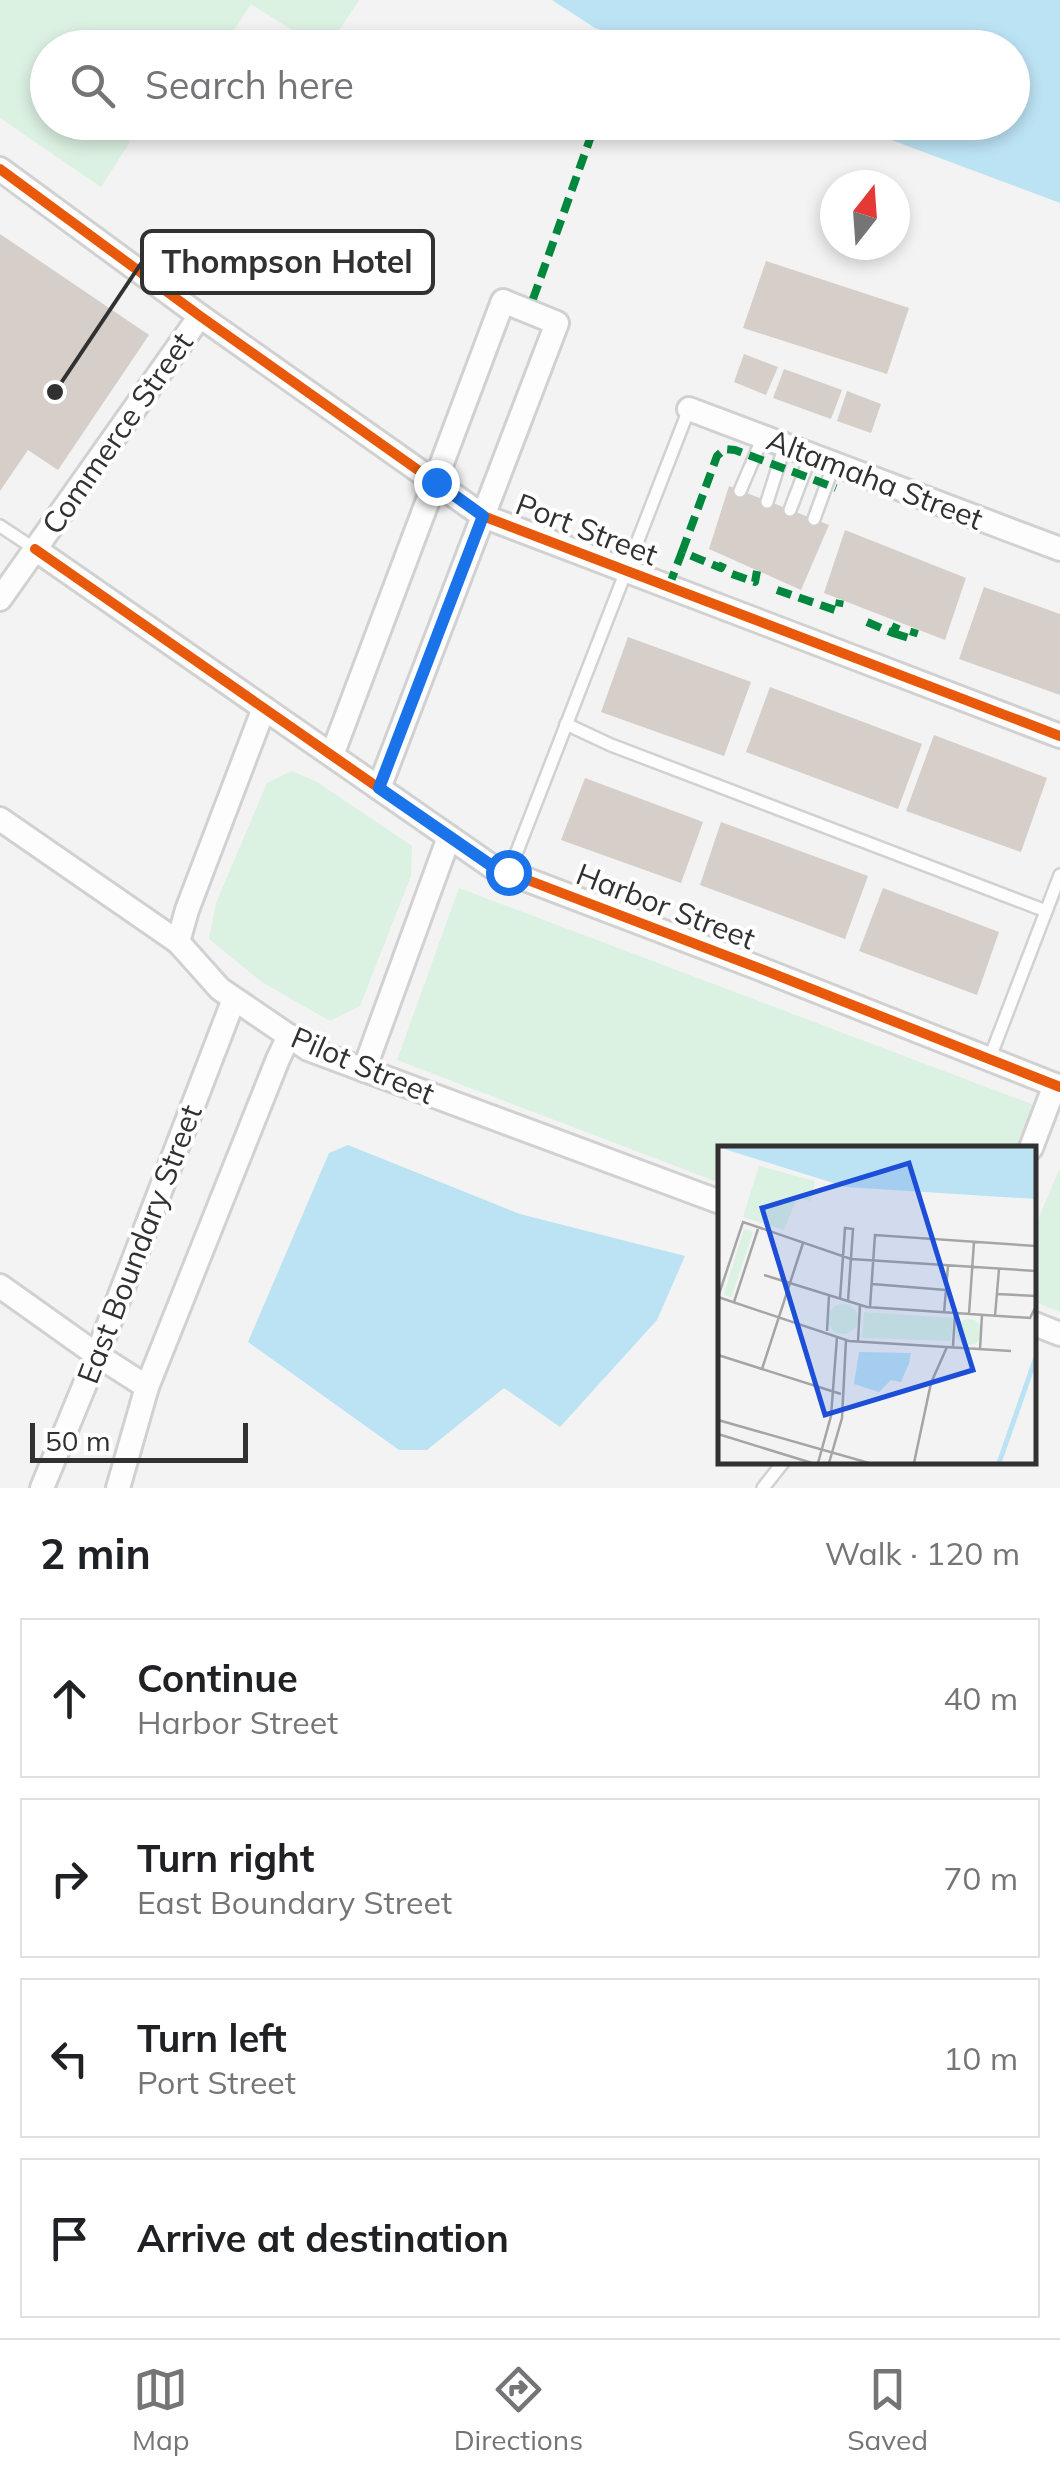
<!DOCTYPE html>
<html lang="en">
<head>
<meta charset="utf-8">
<style>
	:root { --surface:#fff; --page:#f2f2f2; --text:#202124; --muted:#757577; --line:#e0e0e0; --accent:#757576 }
	body { margin:0; font-family:Mulish,sans-serif; background:var(--page); color:var(--text) }
	.compass { position:absolute; left:820px; top:170px; width:90px; height:90px; border-radius:50%; background:var(--surface); box-shadow:0 5px 15px #0003; rotate:17deg }
	.scale { position:absolute; left:30px; bottom:25px; width:218px; box-sizing:border-box; padding-left:10px; border:5px solid #313132; border-top:0; font-size:28px; line-height:35px; white-space:nowrap; color:#313132; -webkit-text-stroke:8px #fff; paint-order:stroke }
	.stop { position:absolute; width:30px; height:30px; margin:-22px; border:8px solid #1a73e8; border-radius:50%; background:#fff }
	.stop.end { background:#1a73e8; border-color:#fff; box-shadow:0 2px 10px #0008 }
	.list { margin:0; padding:0; list-style:none }
	h2 { display:flex; justify-content:space-between; align-items:center; height:130px; margin:0; padding:0 40px; font-size:42px }
	h2 small { font-size:32px; font-weight:400; color:var(--muted) }
	.list li { display:grid; grid-template-columns:65px 1fr auto; gap:30px; align-items:center; box-sizing:border-box; height:160px; margin:0 20px 20px; padding:0 20px; border:2px solid var(--line); border-radius:0px }
	.list b { display:block; font-size:38px; white-space:nowrap }
	.list p { margin:0; font-size:32px; white-space:nowrap; color:var(--muted) }
	.list em { font-size:32px; font-style:normal; color:var(--muted) }
	.icon { flex:none; width:55px; height:55px; fill:none; stroke:currentColor; stroke-width:2; stroke-linecap:round; stroke-linejoin:round }
	.map { position:relative; flex:none; width:1060px; height:1488px; overflow:hidden }
	.search { position:absolute; background:var(--surface); box-shadow:0 5px 15px #0003; left:30px; right:30px; top:30px; height:110px; display:flex; align-items:center; gap:25px; box-sizing:border-box; padding:0 35px; border-radius:55px; color:var(--muted); font-size:38px }
	.sheet { height:850px; background:var(--surface) }
	nav { display:flex; justify-content:space-around; align-items:center; box-sizing:border-box; height:140px; border-top:2px solid var(--line); background:var(--surface); font-size:28px; color:var(--muted) }
	nav a { display:grid; justify-items:center; gap:5px }
	nav .on { color:var(--accent) }
	.map>svg:first-child { display:block }
</style>
</head>
<body>
<div class="map">
<svg width="1060" height="1488" viewBox="0 0 1060 1488">
	<rect width="100%" height="100%" fill="#f3f3f3"/>
	<g fill="#dbf1e2">
		<polygon points="0,0 359,0 328,47 319,47 251,4 223,47 48,48 48,122 142,123 101,187 0,118"/>
		<polygon points="292,771 317,782 412,846 411,876 360,1006 330,1021 262,982 209,939 216,903 267,783"/>
		<polygon points="459,888 1034,1105 1018,1148 720,1148 720,1183 397,1060"/>
		<polygon points="1060,1168 1060,1312 1033,1301 1033,1231"/>
	</g>
	<g fill="#bce3f4">
		<polygon points="552,0 1060,0 1060,203 846,123 1012,122 1012,48 647,47 595,28"/>
		<polygon points="348,1145 520,1214 685,1256 657,1320 560,1427 504,1388 427,1450 399,1450 248,1342 329,1153"/>
	</g>
	<g fill="#d6cec8">
		<polygon points="0,234 149,335 58,470 28,450 0,491"/>
		<polygon points="766,261 909,308 887,374 743,328"/>
		<polygon points="744,354 778,367 766,395 734,382"/>
		<polygon points="784,369 842,390 831,419 773,398"/>
		<polygon points="847,391 881,404 871,433 837,421"/>
		<polygon points="729,486 829,525 801,590 709,549"/>
		<polygon points="845,530 966,578 945,640 824,593"/>
		<polygon points="984,587 1060,614 1060,695 959,659"/>
		<polygon points="628,637 751,682 724,756 601,712"/>
		<polygon points="770,687 922,744 898,809 746,752"/>
		<polygon points="934,735 1047,778 1021,852 906,811"/>
		<polygon points="585,778 703,822 681,883 561,840"/>
		<polygon points="721,822 868,876 845,939 700,885"/>
		<polygon points="883,888 999,932 977,995 859,951"/>
	</g>
	<g fill="none" stroke-linecap="round" stroke-linejoin="round">
		<g stroke="#d1d1d1" stroke-width="16">
			<g id="lane">
				<polyline points="740,491 763,437"/>
				<polyline points="767,502 785,445"/>
				<polyline points="790,510 811,455"/>
				<polyline points="814,519 834,464"/>
				<polyline points="0,526 35,549"/>
				<polyline points="566,724 611,745 1046,911"/>
				<polyline points="509,872 689,409"/>
				<polyline points="989,1060 1060,875"/>
				<polyline points="763,1488 785,1460"/>
			</g>
		</g>
		<g stroke="#d1d1d1" stroke-width="28">
			<g id="street">
				<polyline points="0,169 200,316 483,516 1060,736"/>
				<polyline points="689,409 1060,549"/>
				<polyline points="35,549 491,866 761,969 1060,1087"/>
				<polyline points="0,599 200,316"/>
				<polyline points="332,755 503,301 557,323 379,788"/>
				<polyline points="0,819 178,942 220,989 308,1049 720,1202"/>
				<polyline points="178,942 187,910 264,708"/>
				<polyline points="364,1070 449,837"/>
				<polyline points="1031,1148 1055,1085"/>
				<polyline points="0,1286 97,1355 147,1387"/>
				<polyline points="1032,1323 1060,1334"/>
				<polyline points="42,1488 97,1355 234,999"/>
				<polyline points="118,1488 147,1387 278,1059 289,1036"/>
			</g>
		</g>
		<use href="#lane" stroke="#fdfdfd" stroke-width="11"/>
		<use href="#street" stroke="#fdfdfd" stroke-width="22"/>
		<g stroke="#00873e" stroke-width="8" stroke-dasharray="15 8" stroke-linecap="butt">
			<polyline points="533,299 596,122"/>
			<polyline points="682,552 717,456 725,449 735,450 836,488"/>
			<polyline points="732,574 755,582 757,571"/>
			<polyline points="669,586 682,552 721,568 726,557"/>
			<polyline points="777,590 838,611 840,600"/>
			<polyline points="867,622 893,633 898,622"/>
			<polyline points="893,633 912,639 915,629"/>
		</g>
		<g stroke="#fff" stroke-width="16">
			<g id="cycleway">
				<polyline points="0,169 200,316 483,516 1060,736"/>
				<polyline points="35,549 491,866 761,969 1060,1087"/>
			</g>
		</g>
		<use href="#cycleway" stroke="#e8590c" stroke-width="10"/>
	</g>
	<g fill="none" stroke-linecap="round" stroke-linejoin="round">
		<polyline stroke="#1a73e8" stroke-width="12" points="436,482 483,516 379,788 492,866 508,872"/>
	</g>
	<g text-anchor="middle" dominant-baseline="central" stroke-width="8" stroke-linejoin="round" paint-order="stroke">
		<g font-size="30" fill="#313132" stroke="#fff">
			<text transform="translate(117 433) rotate(-55)">Commerce Street</text>
			<text transform="translate(875 479) rotate(21)">Altamaha Street</text>
			<text transform="translate(587 529) rotate(21)">Port Street</text>
			<text transform="translate(666 906) rotate(21)">Harbor Street</text>
			<text transform="translate(363 1065) rotate(23)">Pilot Street</text>
			<text transform="translate(139 1244) rotate(-69)">East Boundary Street</text>
		</g>
	</g>
	<g transform="translate(718 1146)">
		<rect width="318" height="318" fill="#f3f3f3"/>
		<path d="M41,20L97,35L92,55L79,52L66,84L25,71ZM26,83L35,86L13,152L6,148ZM110 173a15 15 0 1 1 30 0a15 15 0 1 1-30 0ZM146,166L235,172L233,195L144,192ZM238 186a13 13 0 1 1 26 0a13 13 0 1 1-26 0Z" fill="#dbf1e2"/>
		<path d="M0,1H317V53L128,41ZM141,206L193,207L191,217L183,236L173,234L161,246L136,238Z" fill="#bce3f4"/>
		<path fill="none" stroke="#bce3f4" stroke-width="5" d="M281,317L318,211"/>
		<path fill="none" stroke="#a5a5a6" stroke-width="2.5" d="M46,129L149,161L312,172L318,160M154,138L228,144M278,148L318,150M0,151L25,76L133,113L318,125M0,151L131,195L293,205M122,153L127,82L135,83L130,155M16,156L40,83M152,161L157,89L318,100M226,167L230,120M251,168L256,96M277,170L281,123M109,185L111,149M140,195L142,159M235,200L237,168M262,203L264,169M0,209L123,248M44,223L85,97M0,274L151,317M0,288L94,317M100,317L113,270L119,191M111,317L124,272L128,194M196,317L213,237L229,201"/>
		<path fill="#1d4ed8" fill-opacity="0.15" stroke="#1d4ed8" stroke-width="5" d="M191,17L255,224L107,269L44,62Z"/>
		<rect width="318" height="318" fill="none" stroke="#313132" stroke-width="5"/>
	</g>
	<path fill="none" stroke="#313132" stroke-width="4" d="M55 392L142 262"/>
	<circle fill="#313132" stroke="#fff" stroke-width="4" cx="55" cy="392" r="10"/>
	<rect fill="#fff" stroke="#313132" stroke-width="4" x="142" y="231" width="291" height="62" rx="10"/>
	<g font-size="32" text-anchor="middle" font-weight="bold" fill="#313132">
		<text x="287" y="273">Thompson Hotel</text>
	</g>
</svg>
<svg class="compass" viewBox="-18 -18 36 36"><path d="M0-13l5 13h-10z" fill="#e53935"/><path d="M0 13l5-13h-10z" fill="#757577"/></svg>
<div class="scale">50 m</div>
<div class="stop" style="left:508px;top:872px"></div>
<div class="stop end" style="left:436px;top:482px"></div>
<div class="search"><svg class="icon" aria-label="search" viewBox="0 0 24 24"><circle cx="10" cy="10" r="6"/><path d="M15 15l6 6"/></svg>Search here</div>
</div>
<section class="sheet">
<h2>2 min<small>Walk · 120 m</small></h2>
<ul class="list">
<li><svg class="icon" aria-label="ahead" viewBox="0 0 24 24"><path d="M12 20V5M6 11l6-6 6 6"/></svg><div><b>Continue</b><p>Harbor Street</p></div><em>40 m</em></li>
<li><svg class="icon" aria-label="right" viewBox="0 0 24 24"><path d="M7 20v-9h11M14 6l5 5-5 5"/></svg><div><b>Turn right</b><p>East Boundary Street</p></div><em>70 m</em></li>
<li><svg class="icon" aria-label="left" viewBox="0 0 24 24"><path d="M17 20v-9H6M10 6l-5 5 5 5"/></svg><div><b>Turn left</b><p>Port Street</p></div><em>10 m</em></li>
<li><svg class="icon" aria-label="arrive" viewBox="0 0 24 24"><path d="M6 21V4h12l-3 4 3 4H6"/></svg><div><b>Arrive at destination</b></div></li>
</ul>
</section>
<nav>
<a class="on"><svg class="icon" aria-label="map" viewBox="0 0 24 24"><path d="M3 6l6-2 6 2 6-2v14l-6 2-6-2-6 2zM9 4v14M15 6v14"/></svg>Map</a>
<a><svg class="icon" aria-label="directions" viewBox="0 0 24 24"><path d="M12 3l9 9-9 9-9-9zM9 14v-3h6M13 9l2 2-2 2"/></svg>Directions</a>
<a><svg class="icon" aria-label="saved" viewBox="0 0 24 24"><path d="M7 4h10v16l-5-4-5 4z"/></svg>Saved</a>
</nav>
</body>
</html>
